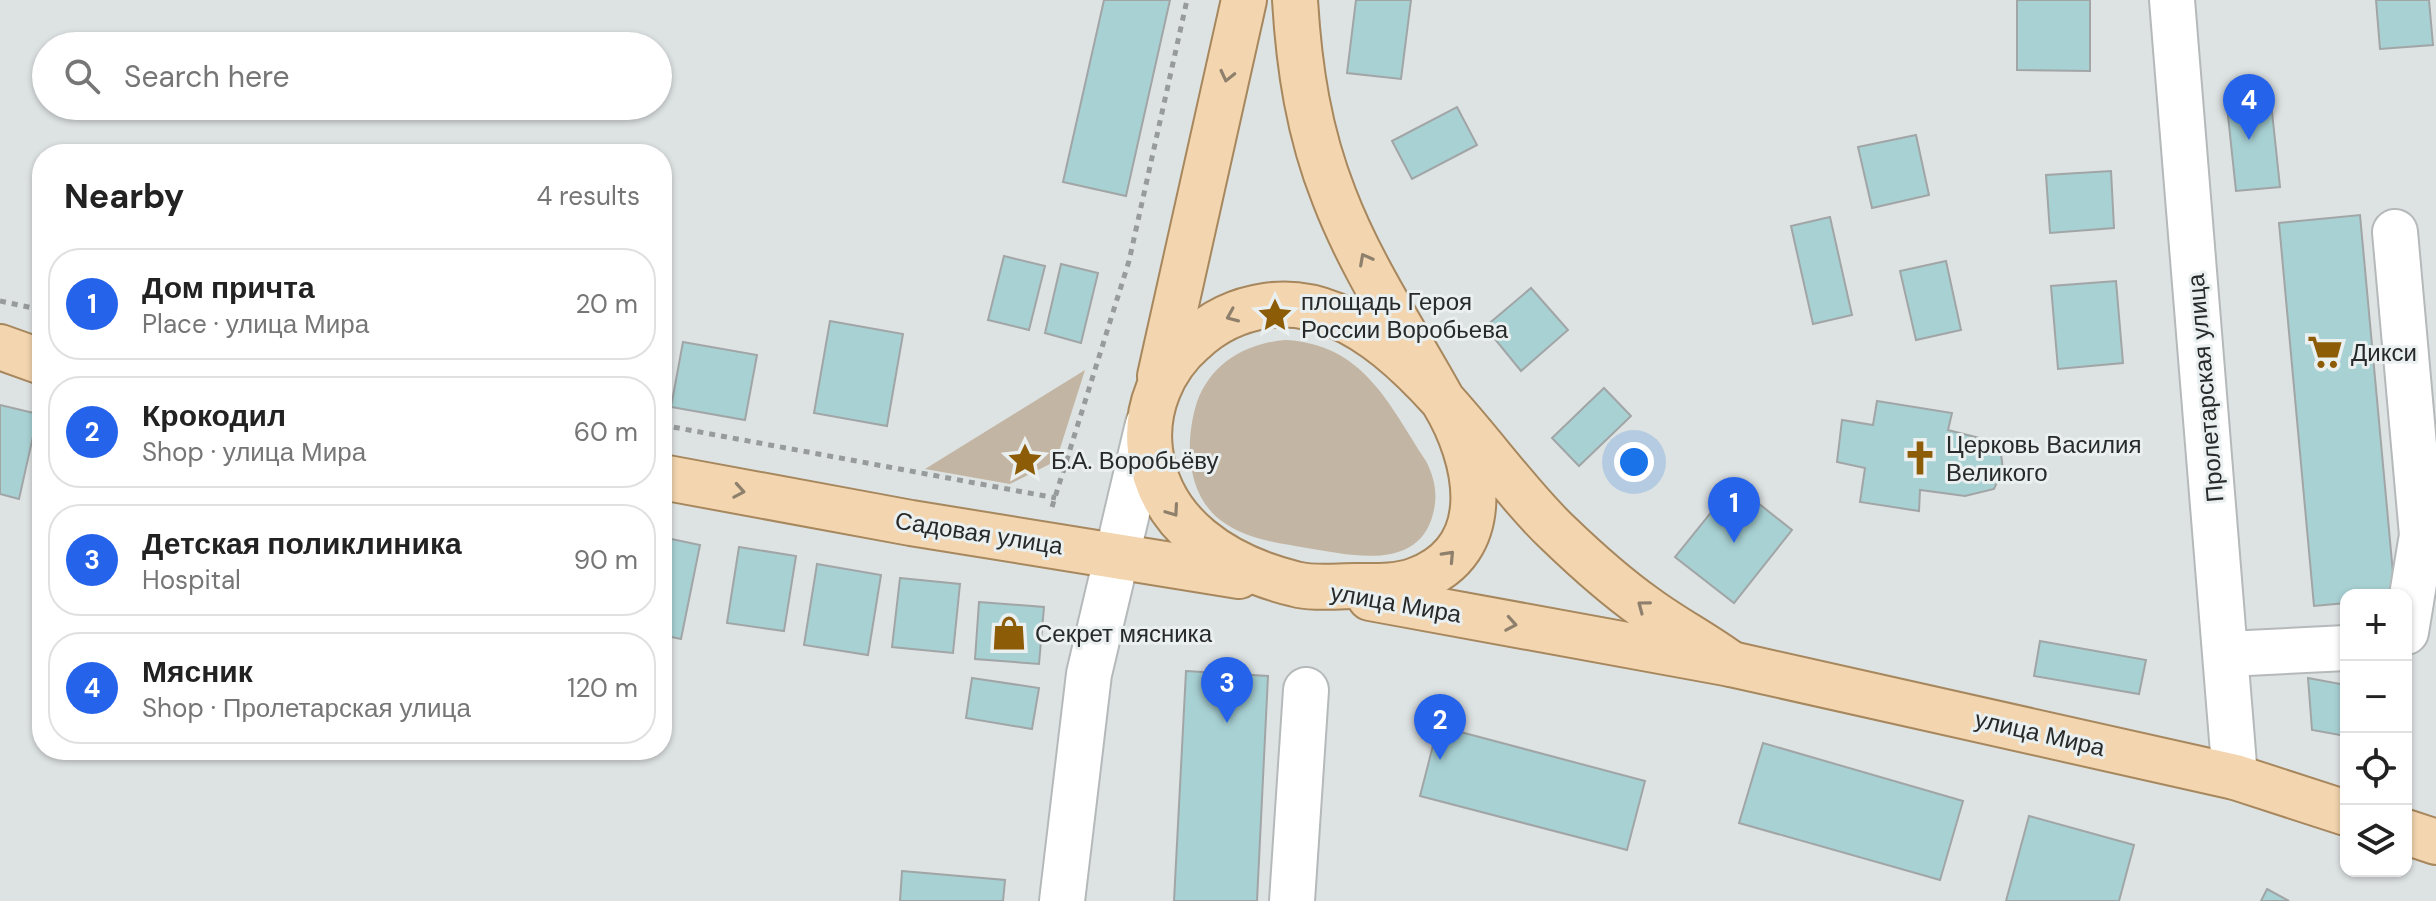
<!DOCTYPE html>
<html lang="en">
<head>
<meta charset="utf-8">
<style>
	:root { --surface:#fff; --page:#f2f2f2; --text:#222; --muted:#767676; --line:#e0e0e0; --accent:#2563eb }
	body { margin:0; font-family:"DM Sans",sans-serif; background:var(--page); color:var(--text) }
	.controls { position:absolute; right:24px; bottom:24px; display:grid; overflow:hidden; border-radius:16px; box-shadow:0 2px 6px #0004 }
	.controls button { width:72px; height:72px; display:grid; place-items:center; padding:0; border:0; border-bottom:2px solid var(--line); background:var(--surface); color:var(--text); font:40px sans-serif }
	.you { position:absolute; left:1634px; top:462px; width:28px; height:28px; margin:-20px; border:6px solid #fff; border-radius:50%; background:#1a73e8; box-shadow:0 0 0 12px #1a73e833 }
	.badge { display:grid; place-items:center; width:52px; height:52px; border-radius:50%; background:var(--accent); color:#fff; font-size:26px; font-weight:700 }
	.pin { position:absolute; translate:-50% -66px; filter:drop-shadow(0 2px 4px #0008) }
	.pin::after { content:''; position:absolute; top:42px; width:28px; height:24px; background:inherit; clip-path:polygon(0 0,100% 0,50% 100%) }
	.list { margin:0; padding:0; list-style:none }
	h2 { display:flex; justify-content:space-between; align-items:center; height:104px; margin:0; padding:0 32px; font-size:34px }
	h2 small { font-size:26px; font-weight:400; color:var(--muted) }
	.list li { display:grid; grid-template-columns:52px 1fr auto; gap:24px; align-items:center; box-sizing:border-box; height:112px; margin:0 16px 16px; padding:0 16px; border:2px solid var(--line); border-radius:32px }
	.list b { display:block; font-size:30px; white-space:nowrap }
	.list p { margin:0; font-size:26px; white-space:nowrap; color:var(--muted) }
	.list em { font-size:26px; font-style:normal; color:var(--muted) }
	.icon { flex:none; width:44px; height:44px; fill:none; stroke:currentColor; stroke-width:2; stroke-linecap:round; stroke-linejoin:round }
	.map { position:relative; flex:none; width:2436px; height:901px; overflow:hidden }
	.search { position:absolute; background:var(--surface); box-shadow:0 2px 6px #0004; left:32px; top:32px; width:640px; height:88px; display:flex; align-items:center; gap:20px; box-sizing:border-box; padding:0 28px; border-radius:44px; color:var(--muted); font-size:30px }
	.panel { position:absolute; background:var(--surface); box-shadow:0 2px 6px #0004; left:32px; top:144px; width:640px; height:616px; border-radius:32px }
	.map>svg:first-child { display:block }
</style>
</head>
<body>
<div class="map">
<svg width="2436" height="901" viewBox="0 0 2436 901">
	<rect width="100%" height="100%" fill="#dde2e2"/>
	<g fill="#c3b5a3">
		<path d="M1286,340C1364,345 1388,403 1426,461C1435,479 1438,495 1433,514C1418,572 1351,555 1307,548C1280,543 1250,540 1226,524C1186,499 1184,443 1197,402C1211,363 1246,343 1286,340Z"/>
		<polygon points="1085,370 1056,461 1010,484 925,469"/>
	</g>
	<g fill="#a8d1d4" stroke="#a1a5a6" stroke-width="2">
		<polygon points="1104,0 1170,0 1126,196 1063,182"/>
		<polygon points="1356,0 1411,0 1401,79 1347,73"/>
		<polygon points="2017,0 2090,0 2090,71 2017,70"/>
		<polygon points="2376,0 2429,0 2433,45 2380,49"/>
		<polygon points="2270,93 2280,187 2236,191 2226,97"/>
		<polygon points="1457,107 1477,145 1412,179 1392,141"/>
		<polygon points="1916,135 1929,195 1872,208 1858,147"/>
		<polygon points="2111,171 2114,228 2050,233 2046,175"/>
		<polygon points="2360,215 2395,595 2346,595 2346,603 2314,606 2279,223"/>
		<polygon points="1830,217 1852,315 1813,324 1791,226"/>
		<polygon points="1004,256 1045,266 1029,330 988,320"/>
		<polygon points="1946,261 1961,330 1916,340 1900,271"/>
		<polygon points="1061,264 1098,273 1081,343 1045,333"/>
		<polygon points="2116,281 2123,363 2058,369 2051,286"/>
		<polygon points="1531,288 1568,330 1521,371 1485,327"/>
		<polygon points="830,321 903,334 887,426 814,413"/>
		<polygon points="683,342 757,355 745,420 671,407"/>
		<polygon points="1604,388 1631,416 1579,466 1552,438"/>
		<polygon points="1877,401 1952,413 1948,430 1987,440 2001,454 2003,469 1994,489 1965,496 1920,490 1919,511 1860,502 1865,468 1837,462 1842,420 1873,425"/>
		<polygon points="0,405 38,414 19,499 0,494"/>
		<polygon points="1734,484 1792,530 1734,603 1675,557"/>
		<polygon points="662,537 700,545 681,639 662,635"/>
		<polygon points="739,547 796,556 784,631 727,623"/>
		<polygon points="817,564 881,575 868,655 804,645"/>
		<polygon points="900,578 960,584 953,653 892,647"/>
		<polygon points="979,602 1044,607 1039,664 975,659"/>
		<polygon points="2040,641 2146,660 2139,694 2034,676"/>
		<polygon points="1186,671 1268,676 1257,901 1174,901"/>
		<polygon points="972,678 1039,688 1032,729 966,718"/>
		<polygon points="2308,678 2346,685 2346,736 2312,730"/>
		<polygon points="1438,726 1645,781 1627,850 1420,796"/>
		<polygon points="1763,743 1963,801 1940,880 1739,823"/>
		<polygon points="2029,816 2134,845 2119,901 2006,901"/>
		<polygon points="902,871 1005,880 1003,901 900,901"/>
		<polygon points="2267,889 2289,901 2261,901"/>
	</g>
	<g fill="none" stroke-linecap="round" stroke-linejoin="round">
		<g stroke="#b5b9ba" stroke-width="48">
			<g id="minor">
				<polyline points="2172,0 2235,777"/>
				<polyline points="2395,232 2422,535 2406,632"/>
				<polyline points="2227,654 2346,648"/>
				<polyline points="1062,901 1089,674 1148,424"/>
				<polyline points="1292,901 1306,690"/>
			</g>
		</g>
		<g stroke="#a7875d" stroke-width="48">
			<g id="major">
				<path d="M1295,0C1299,68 1309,133 1334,196C1361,267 1406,334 1443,401C1478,458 1498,550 1416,580C1398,587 1375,586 1356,586C1336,586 1313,589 1295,584C1226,567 1159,526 1150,450C1145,409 1162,368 1193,341C1213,322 1238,310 1265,306C1387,286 1480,460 1558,533C1586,560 1615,586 1646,608C1673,628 1704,644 1731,664"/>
				<polyline points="0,347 42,362"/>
				<polyline points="1160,376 1244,0"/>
				<polyline points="662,477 911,523 1239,576"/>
				<polyline points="1370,598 1731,664 2235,777 2346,813"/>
				<polyline points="2406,832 2436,842"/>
			</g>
		</g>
		<g stroke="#979b9b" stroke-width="5" stroke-dasharray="6 6" stroke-linecap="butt">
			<polyline points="0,301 42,310"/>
			<polyline points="662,425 1056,498"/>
			<polyline points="1052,507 1129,261 1187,0"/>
		</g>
		<use href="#minor" stroke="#fff" stroke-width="44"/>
		<use href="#major" stroke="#f3d5af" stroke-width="44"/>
	</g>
	<defs><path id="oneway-chevron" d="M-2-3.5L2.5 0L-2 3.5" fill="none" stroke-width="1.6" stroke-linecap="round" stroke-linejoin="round" transform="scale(2)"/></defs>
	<g stroke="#8e806c">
		<use href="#oneway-chevron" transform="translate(1227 76) rotate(103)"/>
		<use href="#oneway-chevron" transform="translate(1365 259) rotate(-118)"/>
		<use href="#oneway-chevron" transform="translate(1232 316) rotate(157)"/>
		<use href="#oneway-chevron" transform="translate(739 491) rotate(10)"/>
		<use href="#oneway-chevron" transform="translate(1173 511) rotate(55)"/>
		<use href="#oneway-chevron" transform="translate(1449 556) rotate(-47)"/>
		<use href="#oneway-chevron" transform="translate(1643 606) rotate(-143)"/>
		<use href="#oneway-chevron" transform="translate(1511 624) rotate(10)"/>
	</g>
	<defs>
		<g id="sight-bare" transform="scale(2.76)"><path d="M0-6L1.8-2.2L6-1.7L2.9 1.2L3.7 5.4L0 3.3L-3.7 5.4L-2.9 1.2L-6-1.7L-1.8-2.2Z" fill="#8d5c06" stroke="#eaefef" stroke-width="2.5" paint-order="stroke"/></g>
		<g id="supermarket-bare" transform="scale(2.76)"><path d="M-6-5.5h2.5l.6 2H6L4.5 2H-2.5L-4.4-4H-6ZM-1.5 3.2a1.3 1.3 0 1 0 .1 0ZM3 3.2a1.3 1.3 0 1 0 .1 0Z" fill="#8d5c06" stroke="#eaefef" stroke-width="2.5" paint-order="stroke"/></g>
		<g id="church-bare" transform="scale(2.76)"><path d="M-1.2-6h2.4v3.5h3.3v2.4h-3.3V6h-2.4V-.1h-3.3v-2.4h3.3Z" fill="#8d5c06" stroke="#eaefef" stroke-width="2.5" paint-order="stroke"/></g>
		<g id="shop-bare" transform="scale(2.76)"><path d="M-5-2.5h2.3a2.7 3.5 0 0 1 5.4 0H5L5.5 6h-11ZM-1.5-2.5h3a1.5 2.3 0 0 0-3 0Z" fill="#8d5c06" stroke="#eaefef" stroke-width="2.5" paint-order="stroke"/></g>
	</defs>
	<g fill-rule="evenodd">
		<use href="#sight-bare" x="1275" y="315"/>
		<use href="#supermarket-bare" x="2325" y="352"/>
		<use href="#church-bare" x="1920" y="458"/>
		<use href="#sight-bare" x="1025" y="460"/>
		<use href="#shop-bare" x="1009" y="633"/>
	</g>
	<g text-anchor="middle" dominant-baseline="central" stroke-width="6" stroke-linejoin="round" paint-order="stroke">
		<g font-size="24" fill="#282a2a" stroke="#eaefef" text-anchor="start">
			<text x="1301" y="301">площадь Героя<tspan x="1301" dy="28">России Воробьева</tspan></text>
			<text x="2351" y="352">Дикси</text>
			<text x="1946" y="444">Церковь Василия<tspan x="1946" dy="28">Великого</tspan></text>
			<text x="1051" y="460">Б.А. Воробьёву</text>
			<text x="1035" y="633">Секрет мясника</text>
		</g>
		<g font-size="24" fill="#282a2a" stroke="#eaefef">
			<text transform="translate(2205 388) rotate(-95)">Пролетарская улица</text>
			<text transform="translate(979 533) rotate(9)">Садовая улица</text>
			<text transform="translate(1396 603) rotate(10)">улица Мира</text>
			<text transform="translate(2040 733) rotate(13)">улица Мира</text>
		</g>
	</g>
</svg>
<div class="controls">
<button>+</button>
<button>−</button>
<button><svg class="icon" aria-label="locate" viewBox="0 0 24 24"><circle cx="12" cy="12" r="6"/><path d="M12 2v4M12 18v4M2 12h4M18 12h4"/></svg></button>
<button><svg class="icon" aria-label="layers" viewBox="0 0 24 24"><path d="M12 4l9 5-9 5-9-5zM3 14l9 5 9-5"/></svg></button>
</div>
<div class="you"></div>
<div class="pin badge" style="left:1734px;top:543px">1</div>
<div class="pin badge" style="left:1440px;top:760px">2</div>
<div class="pin badge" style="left:1227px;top:723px">3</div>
<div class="pin badge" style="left:2249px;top:140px">4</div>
<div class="search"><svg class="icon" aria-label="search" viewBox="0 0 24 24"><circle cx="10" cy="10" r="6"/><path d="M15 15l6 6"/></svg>Search here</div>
<section class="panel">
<h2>Nearby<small>4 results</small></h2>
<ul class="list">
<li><span class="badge">1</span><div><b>Дом причта</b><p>Place · улица Мира</p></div><em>20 m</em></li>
<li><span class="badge">2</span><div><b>Крокодил</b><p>Shop · улица Мира</p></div><em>60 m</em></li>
<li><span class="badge">3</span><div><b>Детская поликлиника</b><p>Hospital</p></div><em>90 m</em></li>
<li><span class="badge">4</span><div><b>Мясник</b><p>Shop · Пролетарская улица</p></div><em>120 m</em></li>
</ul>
</section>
</div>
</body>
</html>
